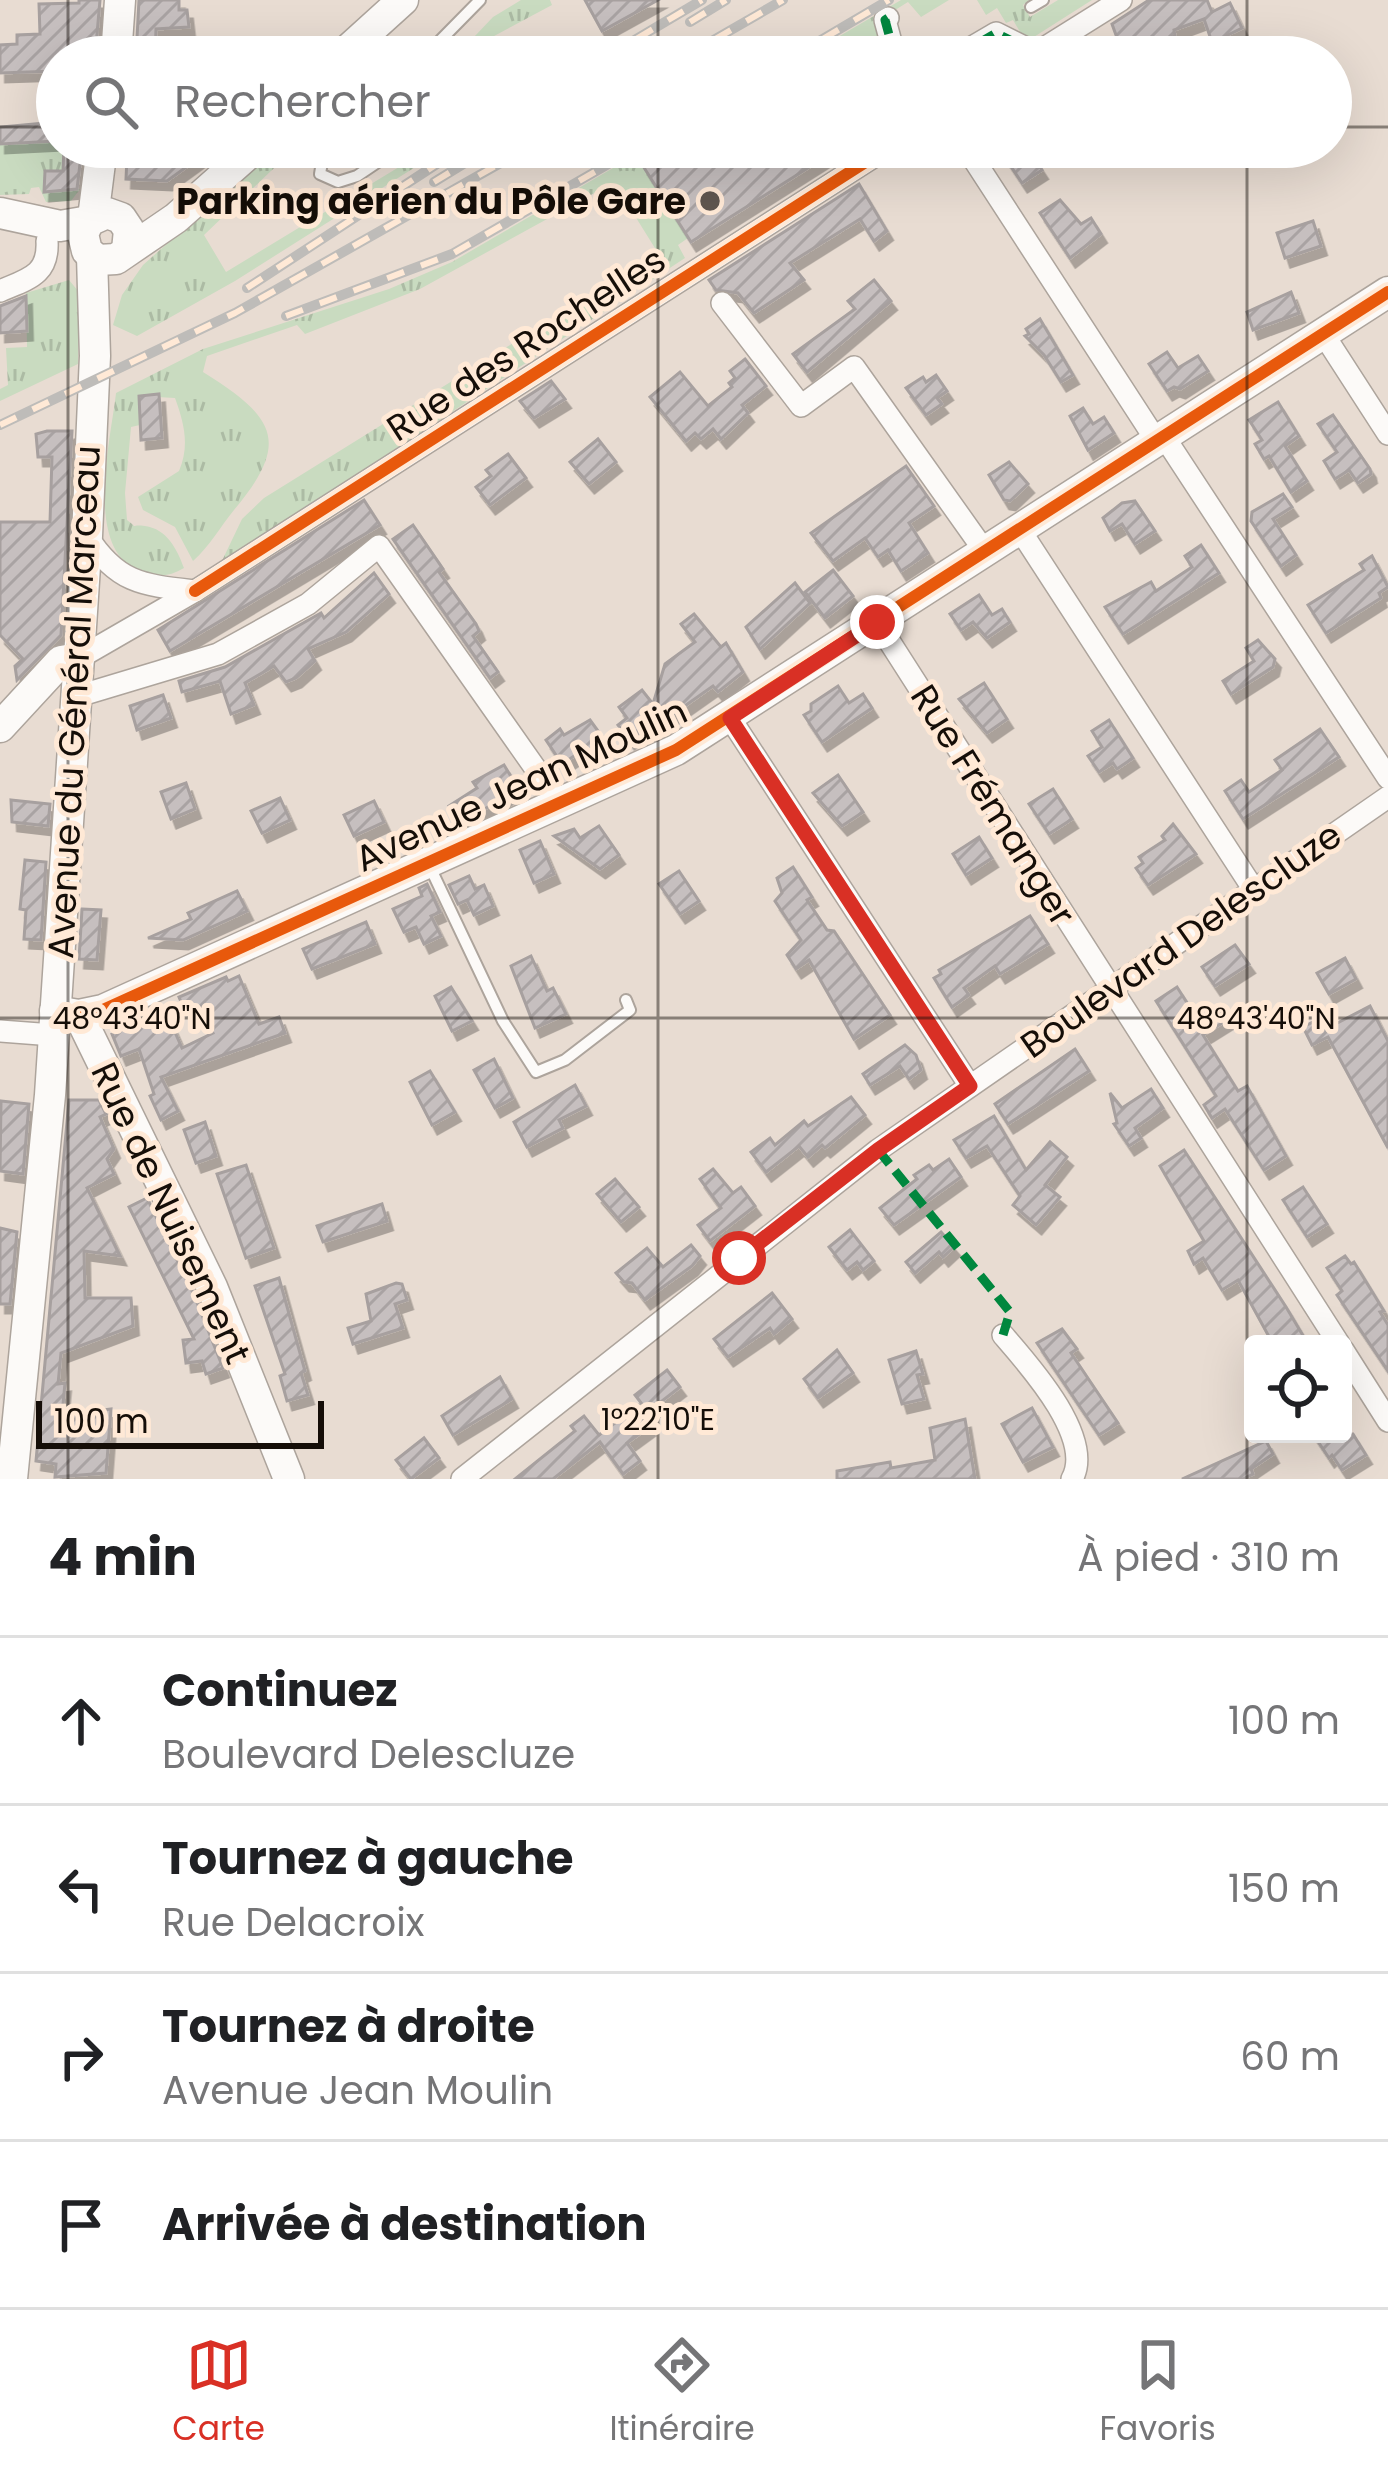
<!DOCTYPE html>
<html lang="fr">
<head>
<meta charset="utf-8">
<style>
	:root { --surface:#fff; --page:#f2f2f2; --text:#202124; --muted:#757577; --line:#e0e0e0; --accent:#d93025 }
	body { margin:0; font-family:Poppins,sans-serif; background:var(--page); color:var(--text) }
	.controls { position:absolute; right:36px; bottom:36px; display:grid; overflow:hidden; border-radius:12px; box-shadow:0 12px 48px #0002 }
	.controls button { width:108px; height:108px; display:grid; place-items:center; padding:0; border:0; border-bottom:3px solid var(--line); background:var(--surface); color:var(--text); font:60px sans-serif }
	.scale { position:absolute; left:36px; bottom:30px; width:288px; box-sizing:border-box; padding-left:12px; border:6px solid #150e08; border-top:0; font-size:33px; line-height:42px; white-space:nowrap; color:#150e08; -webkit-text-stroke:9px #ffe9d6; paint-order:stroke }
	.stop { position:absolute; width:36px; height:36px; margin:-27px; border:9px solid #d93025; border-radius:50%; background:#fff }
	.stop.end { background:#d93025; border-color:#fff; box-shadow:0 3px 12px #0008 }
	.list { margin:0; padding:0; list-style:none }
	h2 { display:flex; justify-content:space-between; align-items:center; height:156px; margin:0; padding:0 48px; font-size:51px }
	h2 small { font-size:39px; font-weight:400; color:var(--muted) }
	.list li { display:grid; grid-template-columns:78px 1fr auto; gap:36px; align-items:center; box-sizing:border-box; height:168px; padding:0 48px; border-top:3px solid var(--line) }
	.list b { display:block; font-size:45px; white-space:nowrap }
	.list p { margin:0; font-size:39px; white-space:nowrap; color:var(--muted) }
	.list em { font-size:39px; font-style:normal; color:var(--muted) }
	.icon { flex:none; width:66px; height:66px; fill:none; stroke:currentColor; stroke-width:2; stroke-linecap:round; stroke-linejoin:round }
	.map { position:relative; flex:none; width:1388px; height:1479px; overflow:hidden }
	.search { position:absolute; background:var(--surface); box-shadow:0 12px 48px #0002; left:36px; right:36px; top:36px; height:132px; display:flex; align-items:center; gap:30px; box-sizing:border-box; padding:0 42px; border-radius:66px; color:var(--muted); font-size:45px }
	.sheet { height:828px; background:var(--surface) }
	nav { display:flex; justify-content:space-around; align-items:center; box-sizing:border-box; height:168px; border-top:3px solid var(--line); background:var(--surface); font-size:33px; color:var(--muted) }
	nav a { display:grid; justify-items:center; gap:6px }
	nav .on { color:var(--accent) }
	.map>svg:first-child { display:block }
</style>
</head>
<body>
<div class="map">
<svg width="1388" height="1479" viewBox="0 0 1388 1479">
	<defs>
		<pattern id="grass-tufts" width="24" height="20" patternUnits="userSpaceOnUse" patternTransform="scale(3)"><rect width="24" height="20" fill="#c9dbc0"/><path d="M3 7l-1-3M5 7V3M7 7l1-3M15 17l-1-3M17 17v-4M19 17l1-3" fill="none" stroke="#acbba4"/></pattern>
		<pattern id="building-hatch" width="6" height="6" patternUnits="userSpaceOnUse" patternTransform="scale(3)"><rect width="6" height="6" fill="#c6bfbf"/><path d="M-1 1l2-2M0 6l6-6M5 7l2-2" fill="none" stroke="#a9a3a3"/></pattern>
		<filter id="shadow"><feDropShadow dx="5.5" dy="9" stdDeviation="0" flood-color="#0004"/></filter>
	</defs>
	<rect width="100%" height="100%" fill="#e8dcd2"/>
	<g fill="url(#grass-tufts)">
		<polygon points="521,0 550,0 552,5 455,57 493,17"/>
		<polygon points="901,0 949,0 921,17 908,2 879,20 880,35 843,57 804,57"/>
		<polygon points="977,0 1029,0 1023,5 1030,17 1058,0 1092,0 1026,42 1013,20 1006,23 997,8 986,15"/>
		<polygon points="57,141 57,147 64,147 63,171 46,172 44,192 80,189 71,201 46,202 39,187 31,188 29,194 0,195 0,144"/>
		<polygon points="276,147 296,147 204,235 226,272 432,147 447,147 235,281 137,336 113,325 122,295 143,265"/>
		<path d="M649,147H673L643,166L688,238L678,245L685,258L220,565L242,519L264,498L658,253L625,200L620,202L609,185L420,289L305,334L297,325L207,356L203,372C273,416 293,440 234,510C220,527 210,546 193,561L175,527L143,510L138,497L179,471C190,445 184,423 175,398L139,396L140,425L131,427L125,493L127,520C140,530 128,524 145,526C167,529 177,549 184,568C169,577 156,578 139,571C83,548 111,440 116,393L203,349L389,289L452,262Z"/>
		<polygon points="69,280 79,292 78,364 0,401 0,389 8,385 6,348 27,347 26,293"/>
	</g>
	<g fill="url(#building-hatch)" stroke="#a7a09f" stroke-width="3" filter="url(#shadow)">
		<polygon points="79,0 100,0 95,57 57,57 57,71 0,73 0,45 17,44 17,35 40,34 39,4 79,3"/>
		<polygon points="139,0 179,0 179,10 187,10 189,27 156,29 155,57 136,57"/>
		<polygon points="585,0 658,0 602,31"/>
		<polygon points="1149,0 1207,0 1212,12 1230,3 1242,28 1226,36 1233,57 1217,57 1204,19 1174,30 1175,36 1124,57 1112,24"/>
		<polygon points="57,122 57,141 0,144 0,127"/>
		<polygon points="64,147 82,147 77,189 44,192 45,171 63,171"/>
		<polygon points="185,147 214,147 167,181 126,179 127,157 170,159"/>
		<polygon points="673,147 841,147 691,242 643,166"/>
		<polygon points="998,147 1027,147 1042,170 1022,183"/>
		<polygon points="859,184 887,231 874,241 860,219 790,263 804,280 754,313 738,293 716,290 709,280"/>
		<polygon points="1060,200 1081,224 1091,218 1101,234 1070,258 1040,213"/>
		<polygon points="1313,221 1321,246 1285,258 1277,233"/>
		<polygon points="874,280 891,301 807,372 793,354 855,309 848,301"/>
		<polygon points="1291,292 1299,313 1253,330 1247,312"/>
		<polygon points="26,296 27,331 0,333 0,306"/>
		<polygon points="1040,319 1073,375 1061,382 1044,355 1025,336 1029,334 1026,329"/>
		<polygon points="1167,352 1178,368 1198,356 1208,371 1180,389 1174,387 1167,391 1149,364"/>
		<polygon points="745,359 766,386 742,405 748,413 721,439 713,429 701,439 695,433 686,441 650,397 680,372 708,406 732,387 729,383 735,378 730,371"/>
		<polygon points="936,375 947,391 937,398 942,404 926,415 906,388 923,377 926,382"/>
		<polygon points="551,381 565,399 534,418 520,401"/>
		<polygon points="159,394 162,438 141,440 139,396"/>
		<polygon points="1278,402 1299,436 1285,446 1307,481 1291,492 1269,456 1264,459 1255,444 1262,440 1249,420"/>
		<polygon points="1083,408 1093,424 1104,417 1114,433 1088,450 1070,416"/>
		<polygon points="1333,415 1370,469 1371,474 1358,483 1349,470 1335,479 1324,461 1337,452 1318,424"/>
		<polygon points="47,431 72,431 61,635 17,680 15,666 23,659 0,635 0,522 50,522 52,457 38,457 36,434"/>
		<polygon points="598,439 616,462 589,484 570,462"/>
		<polygon points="508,454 526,478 490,505 476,487 491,476 486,470"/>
		<polygon points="1009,462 1028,484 1010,501 1004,500 989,475"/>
		<polygon points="906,466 934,506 909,523 928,553 901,571 888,550 878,557 865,538 833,561 811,533"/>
		<polygon points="1283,494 1292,507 1273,519 1296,555 1281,566 1251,521 1252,512"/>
		<polygon points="364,500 380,525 170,651 158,630"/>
		<polygon points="1135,501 1155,531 1135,544 1122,524 1110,531 1103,518 1122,503"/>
		<polygon points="413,525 443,569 439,572 476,624 479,631 473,636 498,672 490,678 393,539"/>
		<polygon points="1201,545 1219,573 1123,634 1105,607 1151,582 1156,591 1192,567 1185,556"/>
		<polygon points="1372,556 1388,587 1379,593 1381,598 1326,633 1308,605 1364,570 1360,564"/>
		<polygon points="833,570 853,596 825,618 805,592"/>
		<polygon points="374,573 389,594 346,632 308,649 315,661 296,678 286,682 274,666 245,683 254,705 231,714 220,681 182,692 179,681 225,667 321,613 324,618"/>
		<polygon points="795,583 810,603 760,649 746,627"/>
		<polygon points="979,595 992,615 1002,609 1010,622 987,638 973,622 961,630 950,614"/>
		<polygon points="694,614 721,647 726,643 743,672 718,692 713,686 645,734 642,731 629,740 618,725 627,718 619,707 642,690 653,704 665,664 695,642 681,624"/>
		<polygon points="1258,640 1275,659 1273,667 1231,694 1223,681 1254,661 1246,648"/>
		<polygon points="984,683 1007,719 987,733 959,699"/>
		<polygon points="838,686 849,703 863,694 872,708 822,742 804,715 811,711 811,704"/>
		<polygon points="163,695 171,718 137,730 130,706"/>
		<polygon points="590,720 606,742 581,760 577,754 562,764 546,740 560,729 564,735"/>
		<polygon points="1109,720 1133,758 1117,769 1113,763 1099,772 1088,756 1102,747 1092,731"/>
		<polygon points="1320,729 1339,757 1243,819 1225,791 1241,780 1249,792 1282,770 1275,760"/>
		<polygon points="504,765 518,788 461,824 449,806 477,788 473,782"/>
		<polygon points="838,775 863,812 842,826 813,793"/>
		<polygon points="186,783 195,809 171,819 161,792"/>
		<polygon points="1053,789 1072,819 1049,834 1029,804"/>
		<polygon points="280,798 290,820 262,833 251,811"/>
		<polygon points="11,800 50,804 48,826 12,822"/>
		<polygon points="374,801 384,822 354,836 344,815"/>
		<polygon points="1173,824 1196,854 1148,885 1136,868 1143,863 1139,857 1165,840 1162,836"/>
		<polygon points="599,826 619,855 600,869 554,836 574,829 580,838"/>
		<polygon points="979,837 992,858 966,875 953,854"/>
		<polygon points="540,841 554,874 534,883 520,850"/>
		<polygon points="25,860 46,862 41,940 24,939 26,910 20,909"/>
		<polygon points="793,867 812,897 807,900 827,930 834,931 890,1015 854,1039 809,960 796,969 787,955 801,940 775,901 782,893 777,878"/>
		<polygon points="679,871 699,901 680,914 659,884"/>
		<polygon points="469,876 475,889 484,885 493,906 474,915 467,900 458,904 449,885"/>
		<polygon points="427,884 440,912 431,916 441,936 424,944 416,927 404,932 393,909 422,896 419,888"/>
		<polygon points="237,891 247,911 183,940 148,938 191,919 188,913"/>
		<polygon points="82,909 101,910 97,960 79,959"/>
		<polygon points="1030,916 1048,944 1000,974 995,966 964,988 969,995 952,1007 934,978 941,974 939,970"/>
		<polygon points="366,922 375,944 312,969 303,949"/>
		<polygon points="1235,945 1249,964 1215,986 1202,967"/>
		<polygon points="531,956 547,991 553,988 566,1014 535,1028 511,966"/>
		<polygon points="1345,958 1356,979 1329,994 1317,973"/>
		<polygon points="239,976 259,1024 279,1017 285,1033 161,1077 178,1111 161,1120 150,1096 154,1094 139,1049 121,1056 112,1034 165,1010 182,1048 213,1033 201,1007 186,1014 179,997 226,977 228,981"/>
		<polygon points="451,987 472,1021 452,1031 435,996"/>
		<polygon points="1177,987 1198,1020 1219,1007 1227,1020 1203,1035 1238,1091 1247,1086 1286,1156 1264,1170 1225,1109 1212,1118 1204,1105 1216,1096 1156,1001"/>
		<polygon points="1370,1006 1388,1041 1388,1148 1328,1037 1312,1045 1303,1027 1319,1019 1324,1030"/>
		<polygon points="905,1045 916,1055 921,1070 909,1079 900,1066 870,1085 863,1074"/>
		<polygon points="1075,1049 1089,1071 1008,1124 995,1104"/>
		<polygon points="494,1059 513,1098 495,1108 474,1070"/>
		<polygon points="430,1071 455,1112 432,1125 410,1082"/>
		<polygon points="575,1085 586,1106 559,1120 563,1128 527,1147 514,1122"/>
		<polygon points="1151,1089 1163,1108 1135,1128 1141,1138 1129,1146 1114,1124 1117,1123 1110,1093 1122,1108"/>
		<polygon points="851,1097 865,1115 825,1148 822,1145 808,1157 799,1146 766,1172 751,1152 770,1138 775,1145 804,1121 808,1126"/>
		<polygon points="69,1100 99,1100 106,1114 100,1117 114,1149 107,1159 114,1174 87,1188 120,1256 84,1251 85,1298 131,1298 133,1326 61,1353 58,1384 65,1383 62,1415 111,1409 106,1473 55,1477 56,1464 36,1461"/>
		<polygon points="1,1101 29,1104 23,1174 0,1171"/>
		<polygon points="994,1116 1026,1170 1050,1142 1067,1157 1045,1185 1060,1197 1036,1225 1013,1205 1020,1196 987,1146 966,1158 954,1140"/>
		<polygon points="205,1122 216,1156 196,1163 184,1130"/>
		<polygon points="1184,1150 1286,1307 1308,1344 1273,1344 1238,1280 1222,1290 1203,1258 1194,1264 1188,1251 1204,1241 1160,1166"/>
		<polygon points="949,1159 961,1177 894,1225 880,1208 917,1179 914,1175 929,1165 933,1170"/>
		<polygon points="246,1165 274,1248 246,1258 217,1174"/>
		<polygon points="713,1169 733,1193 741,1187 755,1206 710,1241 698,1225 721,1208 700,1179"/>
		<polygon points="615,1179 639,1207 621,1222 597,1194"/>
		<polygon points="1303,1187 1327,1224 1307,1237 1283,1200"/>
		<polygon points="147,1198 194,1295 223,1368 206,1374 202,1361 186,1363 183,1340 194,1339 129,1207"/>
		<polygon points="382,1204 387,1221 323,1242 317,1226"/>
		<polygon points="0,1228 17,1232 10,1304 0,1304"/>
		<polygon points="850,1230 874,1261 863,1270 857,1262 847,1270 829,1247"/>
		<polygon points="941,1232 954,1247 943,1257 939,1252 915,1273 906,1262"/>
		<polygon points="691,1245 700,1256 692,1266 645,1300 632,1283 624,1282 616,1273 647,1248 663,1267"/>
		<polygon points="1345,1256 1351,1264 1354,1262 1384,1311 1380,1312 1388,1325 1388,1371 1337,1295 1342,1291 1327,1268"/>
		<polygon points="279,1278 305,1371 301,1373 308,1395 287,1401 280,1376 285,1374 255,1286"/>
		<polygon points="396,1283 402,1284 407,1300 395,1304 403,1328 353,1344 348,1328 371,1321 366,1294"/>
		<polygon points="772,1293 792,1319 774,1334 770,1328 728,1357 714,1339"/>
		<polygon points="1062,1329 1077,1349 1071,1353 1118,1423 1099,1435 1037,1343"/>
		<polygon points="837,1350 853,1373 818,1398 804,1379"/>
		<polygon points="916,1351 923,1374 917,1375 924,1399 902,1404 889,1360"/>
		<polygon points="667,1370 680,1387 648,1412 635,1395"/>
		<polygon points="500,1377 512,1399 453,1435 442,1416"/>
		<polygon points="635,1408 649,1427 627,1443 640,1461 623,1474 600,1442 553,1479 515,1479 575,1431 571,1426 584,1416 599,1435"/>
		<polygon points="1032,1408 1053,1447 1023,1462 1002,1424"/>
		<polygon points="965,1419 975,1479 837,1479 837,1471 890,1462 891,1468 935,1460 930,1428"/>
		<polygon points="1313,1434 1353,1434 1366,1455 1342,1470 1332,1455 1329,1458"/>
		<polygon points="424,1438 439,1458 411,1479 396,1460"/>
		<polygon points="1266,1441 1273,1454 1251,1469 1253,1474 1243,1479 1182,1479"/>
	</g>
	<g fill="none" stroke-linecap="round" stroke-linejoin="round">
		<g stroke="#ada49c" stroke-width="14">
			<g id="lane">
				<polyline points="1031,7 1043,0"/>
				<polyline points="424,57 480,0"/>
				<polyline points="336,147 322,162 320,174 338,182 357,176 400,147"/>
				<polyline points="429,865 503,1021 536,1072 565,1060 630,1010 626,1000"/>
			</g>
		</g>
		<g stroke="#ada49c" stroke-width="24">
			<g id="street">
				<polyline points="888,18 885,20 895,57"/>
				<polyline points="922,53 925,57"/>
				<polyline points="955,57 996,33 1030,50"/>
				<polyline points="1030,57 1121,0"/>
				<polyline points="967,149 1156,440"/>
				<path d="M0,291C28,279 49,275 47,241"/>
				<polyline points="722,303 801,406 854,367 986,553"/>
				<polyline points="1324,335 1388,434"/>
				<polyline points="1163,435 1388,778"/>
				<polyline points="1020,530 1254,890"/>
				<path d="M87,536C117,583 142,585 195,591"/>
				<polyline points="877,622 1339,1344"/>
				<polyline points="79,658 195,591 889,147"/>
				<polyline points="75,697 218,654 308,604 379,546 559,802"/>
				<polyline points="730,718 970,1086"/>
				<polyline points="0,1031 53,1035"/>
				<path d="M1003,1335C1029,1365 1095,1438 1072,1479"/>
				<polyline points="1343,1350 1388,1421"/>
				<polyline points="462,1479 878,1150 1388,797"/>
			</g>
		</g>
		<g stroke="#ada49c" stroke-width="33">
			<g id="secondary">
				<polyline points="116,57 120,0"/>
				<polyline points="340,57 403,0"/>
				<polyline points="0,213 60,226 89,221"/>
				<polyline points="93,218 102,147"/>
				<polyline points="127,250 129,230 121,218 107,213 89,221 83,234 87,251 98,260 116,259 176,218 256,147"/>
				<polyline points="0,727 61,661 79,658"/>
				<polyline points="55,1011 79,1015 103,1010 676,750 1388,292"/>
				<polyline points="79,1015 212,1287 289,1479"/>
				<polyline points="12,1479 50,1095 87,536 95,356 92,256"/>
			</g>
		</g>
		<use href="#lane" stroke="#fcfaf8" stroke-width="10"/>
		<use href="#street" stroke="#fcfaf8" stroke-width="21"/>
		<use href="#secondary" stroke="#fcfaf8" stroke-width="30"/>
		<g stroke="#bebcb9" stroke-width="10">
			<g id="rail">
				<polyline points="690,22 726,0"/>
				<polyline points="606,57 702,0"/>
				<polyline points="684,57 783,0"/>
				<polyline points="792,57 889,0"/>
				<polyline points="434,182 491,147"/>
				<polyline points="247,288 443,160"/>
				<polyline points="286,316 452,254 638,147"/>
				<polyline points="0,425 235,313 529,147"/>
			</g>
		</g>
		<use href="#rail" stroke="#ffe9d6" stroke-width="6" stroke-dasharray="18" stroke-linecap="butt"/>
		<g stroke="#00873e" stroke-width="9" stroke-dasharray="18 9" stroke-linecap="butt">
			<polyline points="888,18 885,20 895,57"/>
			<polyline points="922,53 925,57"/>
			<polyline points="955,57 996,33 1030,50"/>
			<polyline points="878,1150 1010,1312 1003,1335"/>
		</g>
		<g stroke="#ffe9d6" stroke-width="20">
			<g id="cycleway">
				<polyline points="195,591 889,147"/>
				<polyline points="79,1015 103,1010 676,750 1388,292"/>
			</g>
		</g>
		<use href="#cycleway" stroke="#e8590c" stroke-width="12"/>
	</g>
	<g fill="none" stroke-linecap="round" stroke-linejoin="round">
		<polyline stroke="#d93025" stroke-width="15" points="739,1258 878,1150 970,1086 730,718 877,622"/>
	</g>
	<path fill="none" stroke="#150e08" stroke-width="3" stroke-opacity="0.45" d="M68,0V57M658,0V57M1247,0V57M0,127H57M1331,127H1388M68,147V1479M658,147V1479M1247,147V1479M0,1018H1388"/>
	<circle fill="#5f564f" stroke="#ffe9d6" stroke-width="4.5" cx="710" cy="201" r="12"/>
	<g text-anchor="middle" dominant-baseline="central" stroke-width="10" stroke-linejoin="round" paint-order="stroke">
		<g font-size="36" font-weight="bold" fill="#150e08" stroke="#ffe9d6" text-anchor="end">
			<text x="686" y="201">Parking aérien du Pôle Gare</text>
		</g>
		<g font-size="36" fill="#150e08" stroke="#ffe9d6">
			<text transform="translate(526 344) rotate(-33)">Rue des Rochelles</text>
			<text transform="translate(74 702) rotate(-87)">Avenue du Général Marceau</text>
			<text transform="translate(521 785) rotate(-25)">Avenue Jean Moulin</text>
			<text transform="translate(993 805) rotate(58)">Rue Frémanger</text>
			<text transform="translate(1181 940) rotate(-35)">Boulevard Delescluze</text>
			<text transform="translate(171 1213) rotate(65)">Rue de Nuisement</text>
		</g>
	</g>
	<g font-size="30" text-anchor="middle" fill="#150e08" stroke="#ffe9d6" stroke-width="10" stroke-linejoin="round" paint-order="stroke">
		<text x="132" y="1029">48°43'40"N</text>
		<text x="1256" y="1029">48°43'40"N</text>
		<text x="658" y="1430">1°22'10"E</text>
	</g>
</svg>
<div class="controls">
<button><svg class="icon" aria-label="locate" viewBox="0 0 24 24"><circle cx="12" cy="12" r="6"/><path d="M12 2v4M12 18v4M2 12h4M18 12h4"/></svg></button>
</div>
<div class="scale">100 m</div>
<div class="stop" style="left:739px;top:1258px"></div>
<div class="stop end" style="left:877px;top:622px"></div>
<div class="search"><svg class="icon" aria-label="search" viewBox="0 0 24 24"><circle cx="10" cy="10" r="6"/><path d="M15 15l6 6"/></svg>Rechercher</div>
</div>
<section class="sheet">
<h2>4 min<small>À pied · 310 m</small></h2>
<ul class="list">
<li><svg class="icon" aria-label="ahead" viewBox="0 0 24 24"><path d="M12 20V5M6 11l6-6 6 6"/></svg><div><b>Continuez</b><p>Boulevard Delescluze</p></div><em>100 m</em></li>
<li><svg class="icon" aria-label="left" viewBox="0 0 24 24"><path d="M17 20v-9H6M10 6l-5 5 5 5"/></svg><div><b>Tournez à gauche</b><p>Rue Delacroix</p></div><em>150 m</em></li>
<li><svg class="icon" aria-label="right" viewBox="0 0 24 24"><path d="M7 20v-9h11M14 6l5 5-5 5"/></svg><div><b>Tournez à droite</b><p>Avenue Jean Moulin</p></div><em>60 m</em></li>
<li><svg class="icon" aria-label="arrive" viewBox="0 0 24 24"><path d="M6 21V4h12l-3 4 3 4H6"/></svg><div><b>Arrivée à destination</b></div></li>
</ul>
</section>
<nav>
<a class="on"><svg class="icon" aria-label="map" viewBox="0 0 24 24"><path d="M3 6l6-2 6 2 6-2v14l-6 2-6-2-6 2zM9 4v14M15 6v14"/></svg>Carte</a>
<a><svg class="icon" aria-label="directions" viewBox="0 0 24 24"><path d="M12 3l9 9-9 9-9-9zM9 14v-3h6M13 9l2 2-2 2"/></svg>Itinéraire</a>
<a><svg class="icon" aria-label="saved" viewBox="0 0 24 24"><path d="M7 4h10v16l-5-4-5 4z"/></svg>Favoris</a>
</nav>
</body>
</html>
